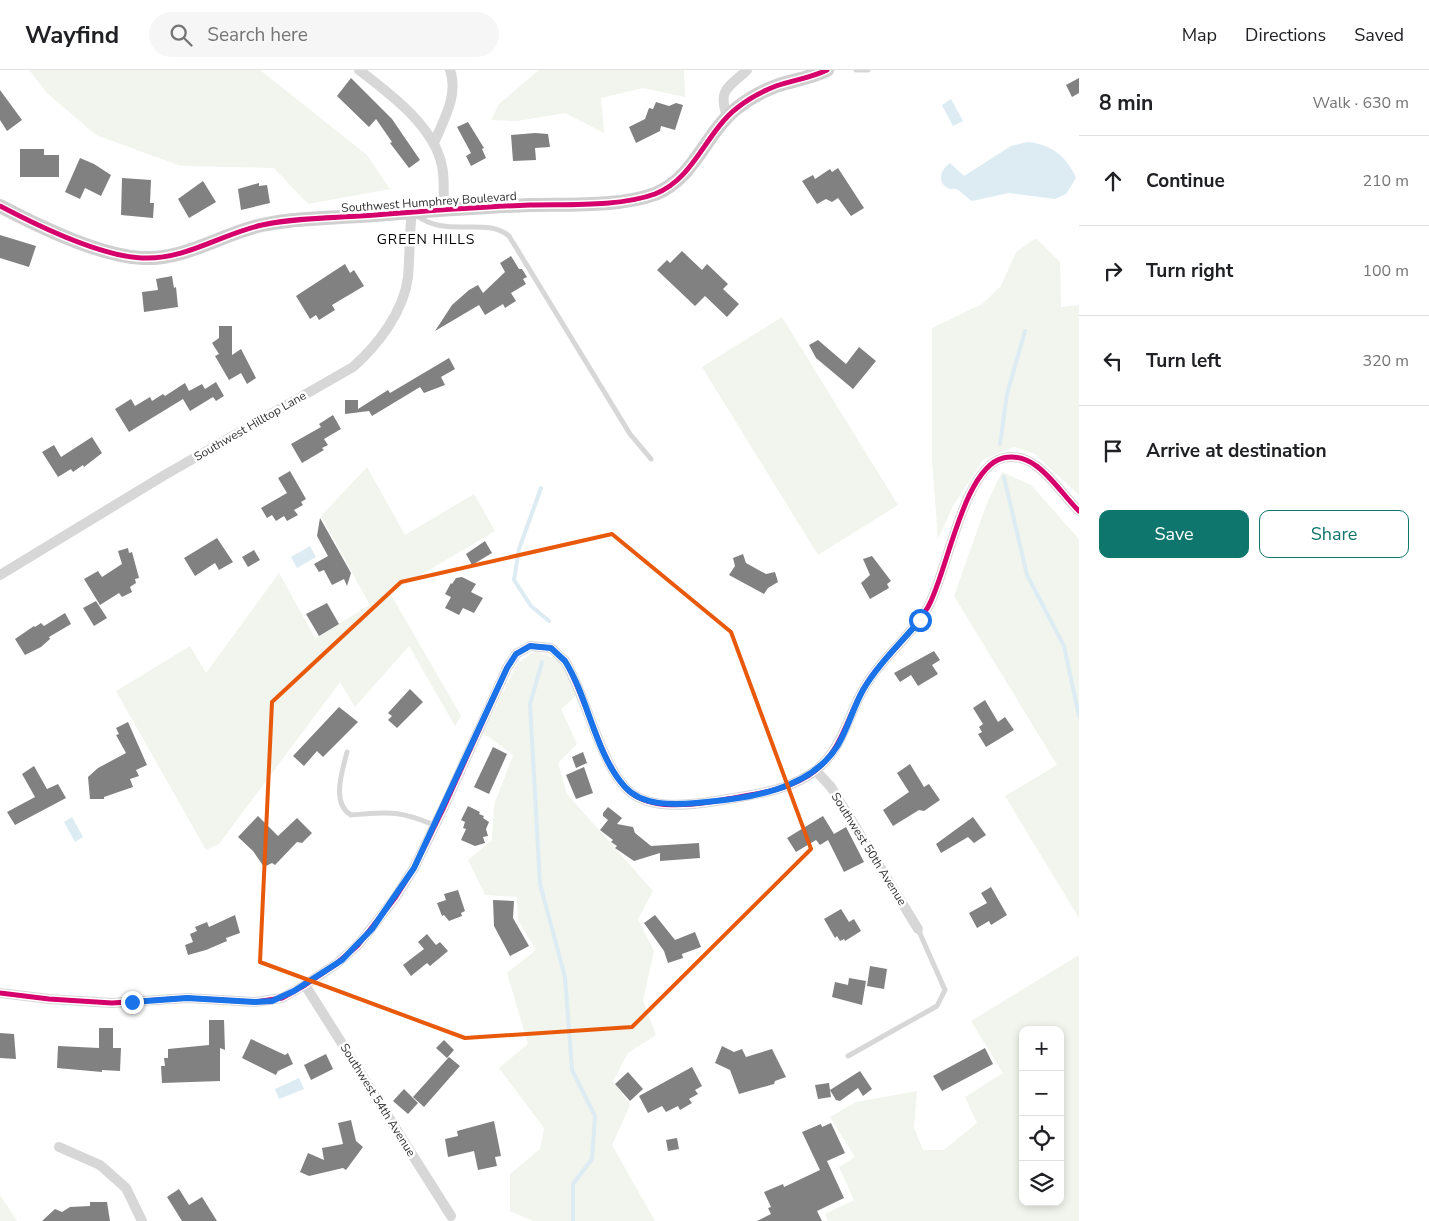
<!DOCTYPE html>
<html lang="en">
<head>
<meta charset="utf-8">
<style>
	:root { --surface:#fff; --page:#f6f6f6; --text:#202124; --muted:#757577; --line:#e0e0e0; --accent:#0f766e }
	body { margin:0; font-family:"Nunito Sans",sans-serif; background:var(--page); color:var(--text) }
	.controls { position:absolute; right:15px; bottom:15px; display:grid; overflow:hidden; border-radius:10px; box-shadow:0 2px 8px #0003 }
	.controls button { width:45px; height:45px; display:grid; place-items:center; padding:0; border:0; border-bottom:1px solid var(--line); background:var(--surface); color:var(--text); font:25px sans-serif }
	.stop { position:absolute; width:15px; height:15px; margin:-11px; border:4px solid #1a73e8; border-radius:50%; background:#fff }
	.stop.end { background:#1a73e8; border-color:#fff; box-shadow:0 1px 5px #0008 }
	.list { margin:0; padding:0; list-style:none }
	h2 { display:flex; justify-content:space-between; align-items:center; height:65px; margin:0; padding:0 20px; font-size:21px }
	h2 small { font-size:16px; font-weight:400; color:var(--muted) }
	.list li { display:grid; grid-template-columns:32px 1fr auto; gap:15px; align-items:center; box-sizing:border-box; height:90px; padding:0 20px; border-top:1px solid var(--line) }
	.list b { display:block; font-size:19px; white-space:nowrap }
	.list em { font-size:16px; font-style:normal; color:var(--muted) }
	.actions { display:flex; gap:10px; padding:15px 20px }
	.actions a { flex:1; padding:11px 0; border:1px solid var(--accent); border-radius:10px; text-align:center; font-size:18px; color:var(--accent) }
	.actions .main { background:var(--accent); color:#fff }
	.icon { flex:none; width:28px; height:28px; fill:none; stroke:currentColor; stroke-width:2; stroke-linecap:round; stroke-linejoin:round }
	.map { position:relative; flex:none; width:1079px; height:1151px; overflow:hidden }
	header { display:flex; align-items:center; gap:30px; box-sizing:border-box; height:70px; padding:0 25px; background:var(--surface); border-bottom:1px solid var(--line) }
	header strong { font-size:24px }
	nav { display:flex; gap:28px; margin-inline-start:auto; font-size:18px }
	.search { width:350px; height:45px; background:var(--page); display:flex; align-items:center; gap:12px; box-sizing:border-box; padding:0 18px; border-radius:28px; color:var(--muted); font-size:19px }
	main { display:flex }
	aside { flex:1; background:var(--surface) }
	.map>svg:first-child { display:block }
</style>
</head>
<body>
<header>
<strong>Wayfind</strong>
<div class="search"><svg class="icon" aria-label="search" viewBox="0 0 24 24"><circle cx="10" cy="10" r="6"/><path d="M15 15l6 6"/></svg>Search here</div>
<nav><a>Map</a><a>Directions</a><a>Saved</a></nav>
</header>
<main>
<div class="map">
<svg width="1079" height="1151" viewBox="0 0 1079 1151">
	<rect width="100%" height="100%" fill="#fff"/>
	<g fill="#f1f5ed" fill-rule="evenodd">
		<polygon points="29,0 260,0 367,85 390,119 308,134 274,98 181,96 96,65 47,23"/>
		<polygon points="539,0 684,0 685,27 643,18 601,28 604,63 565,43 517,51 491,50 499,34"/>
		<polygon points="1036,168 1060,192 1061,237 1079,235 1079,425 1035,384 1014,377 983,390 953,436 938,469 932,390 932,258 982,234 1001,216 1016,182"/>
		<polygon points="782,247 898,435 818,485 702,297"/>
		<polygon points="367,397 405,465 474,424 495,461 390,523 461,646 455,656 409,576 355,637 340,612 219,774 206,780 116,621 190,576 206,603 279,503 315,568 370,535 321,446"/>
		<polygon points="1002,402 1031,415 1079,469 1079,848 1005,726 1057,695 954,526 987,433"/>
		<polygon points="535,581 561,591 577,625 561,639 577,674 558,693 567,724 653,821 638,849 654,881 643,930 656,965 628,983 613,1011 630,1035 612,1075 655,1151 533,1151 510,1141 510,1104 540,1079 544,1058 499,998 528,974 507,903 536,880 518,850 517,827 485,825 468,790 492,770 494,735 513,685 483,663 517,594"/>
		<path d="M1079,885V1151H828L825,1144L854,1130L839,1097L855,1087L830,1047L856,1032L917,1021L914,1058L923,1080H944L977,1053L965,1027L1003,1003L971,951ZM1023,960H1060V1132H1023Z"/>
		<polygon points="0,1125 17,1151 0,1151"/>
	</g>
	<g fill="#ddebf3">
		<polygon points="951,29 963,51 953,56 942,35"/>
		<path d="M1028,72C1050,74 1067,86 1076,108L1066,124L1055,129L1009,123L972,131C967,128 961,121 956,119C950,118 953,121 948,118C936,112 941,99 950,93L964,106L1011,76Z"/>
		<polygon points="310,476 316,487 297,498 291,487"/>
		<polygon points="72,747 83,767 75,772 64,752"/>
		<polygon points="299,1008 304,1019 279,1029 275,1019"/>
	</g>
	<g fill="none" stroke-linecap="round" stroke-linejoin="round">
		<g stroke="#ddebf3" stroke-width="4">
			<polyline points="1000,374 1007,324 1025,261"/>
			<polyline points="1004,407 1027,505 1064,576 1079,646"/>
			<polyline points="541,418 519,479 514,510 531,536 549,551"/>
			<polyline points="542,592 530,634 540,814 565,907 572,1000 595,1046 592,1089 573,1114 573,1151"/>
		</g>
	</g>
	<g fill="#818181">
		<polygon points="351,8 392,49 420,90 409,98 390,73 392,72 376,49 369,57 337,26"/>
		<polygon points="1079,8 1079,23 1072,27 1066,15"/>
		<polygon points="0,20 22,50 7,61 0,50"/>
		<polygon points="656,32 669,36 676,33 683,35 675,60 661,56 660,61 636,73 629,57 645,49 649,38 653,39"/>
		<polygon points="468,52 484,78 482,79 486,88 471,96 466,86 471,83 457,57"/>
		<polygon points="535,63 548,64 550,77 535,78 536,90 513,91 511,65"/>
		<polygon points="20,79 44,79 44,85 59,85 59,107 20,107"/>
		<polygon points="80,88 94,94 111,105 101,126 85,118 80,129 65,122"/>
		<polygon points="838,98 864,138 851,146 838,128 832,132 826,129 817,134 802,111 813,105 815,109 830,99 832,102"/>
		<polygon points="122,108 151,110 150,133 154,133 153,148 121,145"/>
		<polygon points="203,111 216,132 189,148 178,129"/>
		<polygon points="259,113 259,116 267,115 270,133 241,140 238,119"/>
		<polygon points="0,165 36,176 29,197 0,188"/>
		<polygon points="682,181 702,200 707,194 728,214 723,219 739,234 727,247 705,226 695,236 657,200 667,190 670,193"/>
		<polygon points="511,186 519,199 522,199 527,207 523,209 526,214 511,223 516,231 505,238 503,234 485,245 479,235 435,261 452,235 469,220 478,215 483,223 505,202 500,193"/>
		<polygon points="345,194 350,203 354,200 364,216 332,235 335,240 319,250 316,245 310,249 296,226"/>
		<polygon points="172,206 174,218 176,217 178,237 144,242 142,222 158,220 156,209"/>
		<polygon points="219,256 232,256 232,285 241,279 256,308 247,314 241,303 229,310 215,286 219,284 212,273 219,268"/>
		<polygon points="818,270 846,294 859,277 876,291 853,319 816,288 809,275"/>
		<polygon points="449,288 455,299 441,307 445,315 424,323 420,317 372,346 369,341 345,344 345,330 358,330 358,339 388,320 390,323"/>
		<polygon points="216,312 224,326 216,331 213,327 190,341 183,329 129,362 115,339 131,329 135,336 150,327 152,331 163,324 165,326 185,313 189,321 202,314 205,319"/>
		<polygon points="333,345 341,359 324,369 328,375 322,378 324,380 302,393 291,374 321,357 319,354"/>
		<polygon points="92,367 102,383 84,397 83,395 73,402 71,399 58,407 42,382 54,375 61,387"/>
		<polygon points="290,401 306,429 301,432 303,435 294,440 298,445 287,451 284,446 276,451 272,445 267,448 261,438 287,423 278,408"/>
		<polygon points="320,448 351,503 347,516 344,509 332,515 324,500 319,502 314,494 328,486 317,466"/>
		<polygon points="217,468 233,492 219,500 215,493 195,506 184,488"/>
		<polygon points="485,471 492,483 472,495 466,484"/>
		<polygon points="128,478 129,483 132,482 139,508 135,509 136,513 130,517 132,522 122,527 119,523 100,535 84,509 98,501 102,507 122,494 118,481"/>
		<polygon points="254,480 260,490 248,497 242,487"/>
		<polygon points="743,484 746,493 766,504 775,502 778,512 768,518 764,524 729,505 735,496 733,488"/>
		<polygon points="872,486 891,511 887,514 889,518 870,529 861,513 870,505 863,489"/>
		<polygon points="462,507 476,514 471,522 483,528 474,543 463,538 459,545 445,538 451,527 445,524 451,513 452,514 456,508"/>
		<polygon points="96,531 107,548 94,556 83,538"/>
		<polygon points="327,533 339,554 319,566 306,544"/>
		<polygon points="65,543 71,554 49,567 50,569 41,577 25,585 15,569 34,556 35,557 41,553 44,556"/>
		<polygon points="934,581 940,590 932,595 938,604 918,616 911,605 900,612 894,603"/>
		<polygon points="410,619 423,632 397,658 388,650 392,646 388,643"/>
		<polygon points="985,630 998,652 1005,647 1014,660 986,677 978,664 982,662 979,657 983,654 973,638"/>
		<polygon points="339,637 358,652 323,687 317,681 304,696 293,686"/>
		<polygon points="128,652 147,695 136,700 139,706 130,709 133,717 104,727 104,729 90,729 88,707 98,698 126,683 116,665 119,664 116,658"/>
		<polygon points="493,677 507,684 489,724 474,717"/>
		<polygon points="583,682 587,693 576,698 572,687"/>
		<polygon points="910,694 924,717 929,714 940,730 924,741 919,740 893,756 883,740 909,722 897,703"/>
		<polygon points="34,696 47,719 58,714 66,728 15,755 7,742 35,727 22,704"/>
		<polygon points="584,697 593,723 576,729 566,705"/>
		<polygon points="468,736 480,742 479,744 484,746 483,748 489,752 486,759 488,766 483,767 485,773 475,776 461,770 466,759 463,758 465,752 461,750"/>
		<polygon points="608,737 622,748 617,754 633,757 635,763 651,776 699,773 700,788 660,791 660,783 634,791 615,778 617,776 611,772 613,770 600,760 608,750 603,746 603,743"/>
		<polygon points="258,746 278,766 297,748 312,763 302,773 297,772 275,795 272,793 264,797 253,781 238,767"/>
		<polygon points="823,746 834,764 846,757 864,792 844,802 828,770 820,775 816,770 796,782 787,768"/>
		<polygon points="973,747 986,765 974,773 968,767 941,783 936,774"/>
		<polygon points="991,817 1007,845 991,855 989,851 977,858 969,843 987,833 981,823"/>
		<polygon points="458,820 465,841 461,843 462,846 449,851 444,845 442,846 437,833 446,830 444,824"/>
		<polygon points="493,830 514,831 513,848 529,876 510,886 494,856"/>
		<polygon points="841,839 849,852 854,849 861,861 845,871 844,869 840,871 837,866 835,868 824,849"/>
		<polygon points="235,845 240,863 226,868 227,871 206,880 188,885 185,875 193,872 190,864 197,861 195,857 207,852 209,857"/>
		<polygon points="655,845 675,870 695,862 701,877 682,884 683,888 668,893 664,881 644,853"/>
		<polygon points="427,864 436,875 440,872 448,881 430,896 427,893 411,906 403,895 424,879 418,872"/>
		<polygon points="870,896 887,899 884,919 867,916"/>
		<polygon points="849,908 866,911 862,935 832,927 835,912 848,915"/>
		<polygon points="209,950 224,950 225,980 220,978 220,1011 162,1013 161,996 165,996 164,988 168,988 168,979 209,975"/>
		<polygon points="99,958 113,958 113,978 121,978 120,1001 102,1000 102,1002 57,998 58,976 99,978"/>
		<polygon points="0,963 14,964 16,989 0,988"/>
		<polygon points="251,969 285,985 288,983 293,994 278,1001 276,1005 242,988"/>
		<polygon points="444,970 454,980 447,988 436,978"/>
		<polygon points="722,976 734,982 742,979 746,987 772,979 786,1007 775,1011 774,1014 739,1024 730,1000 715,993"/>
		<polygon points="985,978 993,994 942,1021 933,1006"/>
		<polygon points="326,984 333,999 311,1010 304,995"/>
		<polygon points="449,987 460,996 424,1037 413,1027"/>
		<polygon points="692,997 702,1016 695,1020 698,1024 689,1029 692,1033 680,1040 678,1036 666,1042 662,1036 648,1043 639,1026"/>
		<polygon points="860,1001 872,1019 863,1026 858,1018 840,1031 836,1030 830,1020 831,1027 818,1029 815,1015 829,1013 830,1020"/>
		<polygon points="628,1002 643,1019 630,1031 615,1014"/>
		<polygon points="404,1019 418,1033 408,1044 393,1031"/>
		<polygon points="351,1050 356,1071 363,1077 346,1100 343,1098 309,1106 300,1102 308,1083 324,1090 322,1078 343,1074 338,1053"/>
		<polygon points="494,1051 501,1086 495,1087 497,1096 478,1100 474,1081 448,1087 445,1069 458,1066 457,1061"/>
		<polygon points="831,1053 845,1083 827,1091 844,1128 817,1141 822,1151 757,1151 771,1144 768,1138 771,1137 764,1122 783,1114 784,1117 820,1100 802,1062 821,1054 822,1057"/>
		<polygon points="677,1068 679,1079 668,1081 666,1070"/>
		<polygon points="179,1119 189,1135 202,1127 217,1151 182,1151 167,1127"/>
		<polygon points="90,1132 107,1132 110,1151 42,1151 55,1139 62,1142 70,1137 90,1136"/>
	</g>
	<g fill="none" stroke-linecap="round" stroke-linejoin="round">
		<g stroke="#d7d7d7" stroke-width="5">
			<polyline points="856,0 868,0"/>
			<path d="M416,145C447,169 485,146 509,166L630,364L651,389"/>
			<path d="M347,682C342,702 331,733 351,745C390,742 398,740 434,755"/>
			<polyline points="848,986 937,936 945,920 918,859"/>
		</g>
		<g stroke="#d7d7d7" stroke-width="10">
			<path d="M359,0C389,23 434,56 442,96C445,109 443,125 444,139"/>
			<path d="M727,47C718,19 727,19 747,0"/>
			<path d="M434,73C443,51 459,25 450,0"/>
			<path d="M0,505L163,406L353,297C378,275 404,241 408,207C410,185 409,163 412,142"/>
			<polyline points="816,701 831,717 918,859"/>
			<polyline points="305,915 451,1146"/>
			<path d="M0,923L49,929L112,933L187,928L255,932L282,928L305,915L335,895L358,875L395,828L414,798L443,739L507,598L516,584L530,576L551,578L565,591C586,625 601,698 630,722C652,740 690,735 716,731C749,725 789,722 816,700C842,679 847,648 863,620C880,589 910,568 928,537C947,504 963,398 1003,388C1037,380 1058,421 1079,441"/>
			<polyline points="59,1077 100,1095 126,1118 142,1151"/>
		</g>
		<path stroke="#d0d0d0" stroke-width="14" d="M0,136C38,156 99,186 142,188C186,190 221,164 262,155C294,148 328,148 360,146C417,142 473,137 530,135C568,134 619,137 655,124C695,108 705,63 737,38C748,29 763,21 776,16C793,10 811,8 827,0"/>
		<g stroke="#fff" stroke-width="8">
			<g id="cycleway">
				<path d="M0,136C38,156 99,186 142,188C186,190 221,164 262,155C294,148 328,148 360,146C417,142 473,137 530,135C568,134 619,137 655,124C695,108 705,63 737,38C748,29 763,21 776,16C793,10 811,8 827,0"/>
				<path d="M0,923L49,929L112,933L187,928L255,932L282,928L305,915L335,895L358,875L395,828L414,798L443,739L507,598L516,584L530,576L551,578L565,591C586,625 601,698 630,722C652,740 690,735 716,731C749,725 789,722 816,700C842,679 847,648 863,620C880,589 910,568 928,537C947,504 963,398 1003,388C1037,380 1058,421 1079,441"/>
			</g>
		</g>
		<use href="#cycleway" stroke="#d6006c" stroke-width="5"/>
	</g>
	<g fill="none" stroke-linecap="round" stroke-linejoin="round">
		<path stroke="#1a73e8" stroke-width="6" d="M132,932L187,928L255,932L272,931L294,921L342,890L372,859L414,798L507,598L516,584L530,576L551,578L565,591C589,629 595,684 625,717C642,736 673,735 696,733C746,729 810,721 838,675C848,658 853,638 863,620C878,594 901,573 920,550"/>
	</g>
	<path fill="none" stroke="#e8590c" stroke-width="4" stroke-linejoin="round" d="M612,464L731,562L811,779L632,957L465,968L260,892L272,632L401,512Z"/>
	<g text-anchor="middle" dominant-baseline="central" stroke-width="5" stroke-linejoin="round" paint-order="stroke">
		<g font-size="12" fill="#333" stroke="#fff">
			<text transform="translate(429 132) rotate(-4)">Southwest Humphrey Boulevard</text>
			<text transform="translate(250 356) rotate(-30)">Southwest Hilltop Lane</text>
			<text transform="translate(869 779) rotate(58)">Southwest 50th Avenue</text>
			<text transform="translate(378 1030) rotate(58)">Southwest 54th Avenue</text>
		</g>
		<g font-size="14" letter-spacing="1" fill="#000" stroke="#fff">
			<text x="426" y="169">GREEN HILLS</text>
		</g>
	</g>
</svg>
<div class="controls">
<button>+</button>
<button>−</button>
<button><svg class="icon" aria-label="locate" viewBox="0 0 24 24"><circle cx="12" cy="12" r="6"/><path d="M12 2v4M12 18v4M2 12h4M18 12h4"/></svg></button>
<button><svg class="icon" aria-label="layers" viewBox="0 0 24 24"><path d="M12 4l9 5-9 5-9-5zM3 14l9 5 9-5"/></svg></button>
</div>
<div class="stop" style="left:920px;top:550px"></div>
<div class="stop end" style="left:132px;top:932px"></div>
</div>
<aside>
<h2>8 min<small>Walk · 630 m</small></h2>
<ul class="list">
<li><svg class="icon" aria-label="ahead" viewBox="0 0 24 24"><path d="M12 20V5M6 11l6-6 6 6"/></svg><div><b>Continue</b></div><em>210 m</em></li>
<li><svg class="icon" aria-label="right" viewBox="0 0 24 24"><path d="M7 20v-9h11M14 6l5 5-5 5"/></svg><div><b>Turn right</b></div><em>100 m</em></li>
<li><svg class="icon" aria-label="left" viewBox="0 0 24 24"><path d="M17 20v-9H6M10 6l-5 5 5 5"/></svg><div><b>Turn left</b></div><em>320 m</em></li>
<li><svg class="icon" aria-label="arrive" viewBox="0 0 24 24"><path d="M6 21V4h12l-3 4 3 4H6"/></svg><div><b>Arrive at destination</b></div></li>
</ul>
<div class="actions"><a class="main">Save</a><a>Share</a></div>
</aside>
</main>
</body>
</html>
